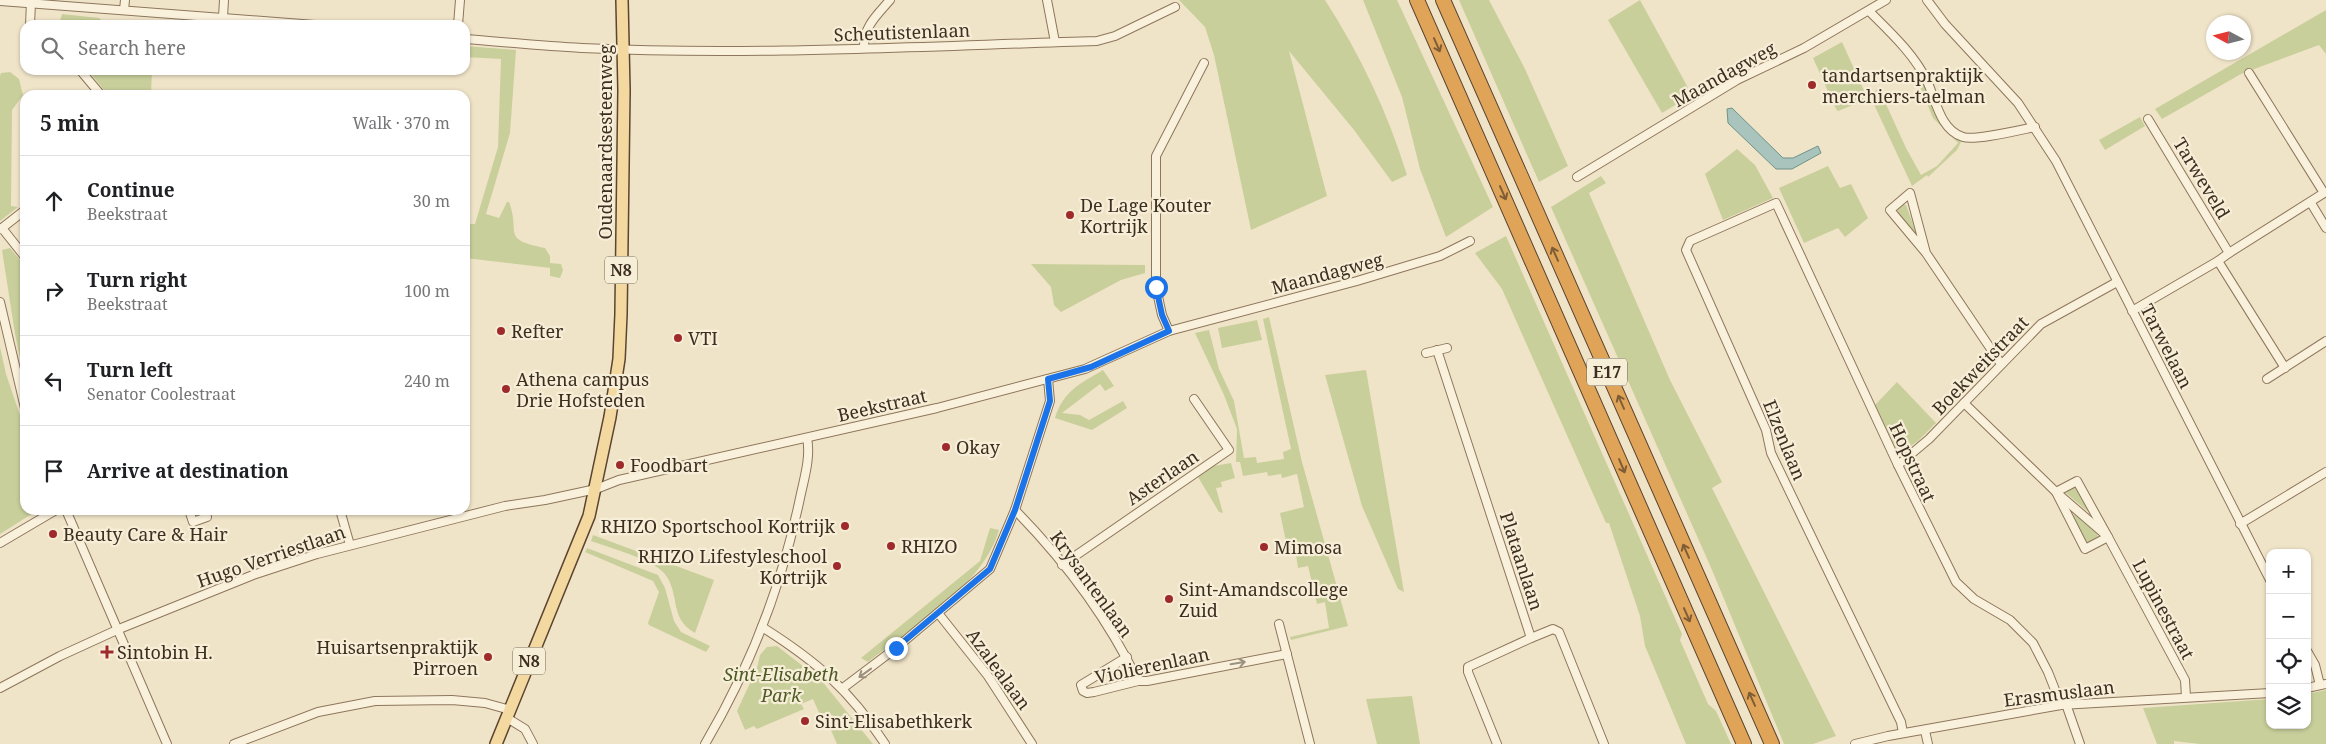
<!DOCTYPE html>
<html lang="en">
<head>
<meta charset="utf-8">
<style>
	:root { --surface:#fff; --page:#f2f2f2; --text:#202124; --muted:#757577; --line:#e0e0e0 }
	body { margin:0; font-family:"Noto Serif",serif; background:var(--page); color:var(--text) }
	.controls { position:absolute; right:15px; bottom:15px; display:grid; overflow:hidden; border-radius:10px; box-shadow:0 1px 4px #0004 }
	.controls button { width:45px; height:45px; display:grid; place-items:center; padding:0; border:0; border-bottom:1px solid var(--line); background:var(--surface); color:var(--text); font:25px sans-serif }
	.compass { position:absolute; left:2206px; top:15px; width:45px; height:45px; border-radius:50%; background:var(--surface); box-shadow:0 1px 4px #0004; rotate:277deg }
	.stop { position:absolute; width:15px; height:15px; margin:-11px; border:4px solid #1a73e8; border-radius:50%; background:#fff }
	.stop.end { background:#1a73e8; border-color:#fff; box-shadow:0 1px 5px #0008 }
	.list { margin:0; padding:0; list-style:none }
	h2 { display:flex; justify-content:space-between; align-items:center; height:65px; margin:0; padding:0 20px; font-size:21px }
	h2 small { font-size:16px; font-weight:400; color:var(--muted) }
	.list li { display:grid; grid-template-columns:32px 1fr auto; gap:15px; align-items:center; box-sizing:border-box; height:90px; padding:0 20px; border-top:1px solid var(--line) }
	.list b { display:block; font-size:19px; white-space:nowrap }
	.list p { margin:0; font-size:16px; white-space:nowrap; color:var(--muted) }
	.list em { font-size:16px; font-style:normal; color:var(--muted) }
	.icon { flex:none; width:28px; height:28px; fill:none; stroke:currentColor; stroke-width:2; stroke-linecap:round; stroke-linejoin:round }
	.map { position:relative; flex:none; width:2326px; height:744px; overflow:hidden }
	.search { position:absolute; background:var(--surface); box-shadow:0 1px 4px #0004; left:20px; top:20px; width:450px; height:55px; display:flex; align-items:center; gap:12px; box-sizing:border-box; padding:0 18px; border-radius:15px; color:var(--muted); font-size:19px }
	.panel { position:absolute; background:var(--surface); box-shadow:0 1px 4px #0004; left:20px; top:90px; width:450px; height:425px; border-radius:15px }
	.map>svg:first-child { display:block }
</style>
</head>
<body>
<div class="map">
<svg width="2326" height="744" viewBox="0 0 2326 744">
	<rect width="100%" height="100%" fill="#f0e4c8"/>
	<g fill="#c9cf9b">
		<path d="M1179,0H1325C1360,54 1388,113 1407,175L1392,182L1354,130L1289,51L1327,196L1251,230L1214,55L1205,27Z"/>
		<polygon points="1363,0 1397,0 1493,207 1446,237 1420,169 1402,97"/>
		<polygon points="1459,0 1489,0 1525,69 1568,166 1539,182"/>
		<polygon points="1640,0 1692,95 1662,113 1608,20"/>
		<polygon points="2326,10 2326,54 2319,45 2241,74 2162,119 2155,109"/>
		<polygon points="62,14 99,18 106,24 121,25 59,25"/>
		<polygon points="1842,42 1866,95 1879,89 1906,148 1921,175 1937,166 1958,143 1933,118 1914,72 1918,71 1948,129 1961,142 1957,150 1928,177 1927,175 1912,186 1871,98 1838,111 1836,109 1813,58"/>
		<path d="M465,46L516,50L510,133L486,214L499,218L507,202H509C521,233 500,239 545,248L550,256V263L561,264L563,270L560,278L550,276V268L465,258V224H475L498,147L501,59L465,57Z"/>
		<polygon points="88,70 152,70 151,95 108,95"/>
		<polygon points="10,72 19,79 23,95 12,110 11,206 18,207 0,221 0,76 1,73"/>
		<polygon points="2140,117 2145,126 2105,150 2099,140"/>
		<polygon points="1737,149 1755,165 1773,198 1723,220 1705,174"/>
		<polygon points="1828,166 1840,188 1851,184 1868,218 1845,237 1838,228 1804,243 1779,188"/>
		<polygon points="1601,176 1606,183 1589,193 1670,380 1722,482 1712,488 1836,736 1813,744 1784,744 1712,570 1551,207"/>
		<polygon points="1901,204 1906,205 1917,235 1898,214 1898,206"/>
		<polygon points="1506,236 1682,634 1680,640 1708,704 1716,711 1731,744 1686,744 1645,646 1640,616 1609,523 1606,523 1502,289 1475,253"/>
		<polygon points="10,248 25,266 25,362 21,363 15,334 2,250"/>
		<polygon points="1031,264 1145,265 1145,273 1121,280 1061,312 1054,305 1051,287"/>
		<polygon points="1269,317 1302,462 1348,626 1291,640 1290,637 1329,628 1325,602 1317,604 1308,566 1298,568 1296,555 1289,556 1280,513 1304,507 1297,474 1282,478 1281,474 1268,476 1267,472 1243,476 1240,462 1236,462 1237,429 1224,395 1195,333 1209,330 1219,369 1234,401 1244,458 1256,457 1257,463 1284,459 1283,452 1291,449 1263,319"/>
		<polygon points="1257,320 1262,340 1222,348 1218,328"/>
		<polygon points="0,347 6,374 25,430 25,510 38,510 0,534"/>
		<path d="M1103,370L1114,386L1105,391L1100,384L1062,413L1080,415L1089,420L1123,401L1127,408L1092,430L1055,418C1063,391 1081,383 1103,370Z"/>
		<polygon points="1366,370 1404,592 1398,589 1362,506 1325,375"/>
		<polygon points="1897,382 1936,423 1918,441 1901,453 1898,452 1895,447 1875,405"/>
		<polygon points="1231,463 1235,478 1221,482 1222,487 1216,488 1223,513 1219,512 1198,477 1213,466"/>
		<polygon points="2076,485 2090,509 2087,511 2066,493 2068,489"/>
		<polygon points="2072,515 2075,515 2097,534 2099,539 2090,544 2086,543"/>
		<path d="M990,528L999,530C983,586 912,628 868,662L861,658L980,561Z"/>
		<path d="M593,535L714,580L695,633C668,618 681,593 664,573C652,559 610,548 591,541Z"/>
		<polygon points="587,548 658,575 665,588 674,621 681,632 710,646 706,652 649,625 648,623 659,592 653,581 585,552"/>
		<polygon points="777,646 821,680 873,744 837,744 830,728 833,726 834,717 827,712 820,715 813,699 801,704 804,709 757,729 754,726 745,730 737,711 757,668 760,655 767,647"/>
		<polygon points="2326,690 2326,744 2200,744 2174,741 2174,744 2157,744 2143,708 2270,699 2270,725 2307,725 2307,694"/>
		<polygon points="1412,696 1420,744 1377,744 1366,699"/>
	</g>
	<polygon fill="#a9c4bc" stroke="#6f938a" points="1732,108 1783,158 1793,158 1818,146 1821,153 1792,169 1776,169 1728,123 1727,109"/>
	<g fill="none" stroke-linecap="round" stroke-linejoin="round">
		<g stroke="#8d765c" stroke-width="10">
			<g id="street">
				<polyline points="1047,0 1055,42"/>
				<polyline points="1927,0 1945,24 2018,103 2056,161 2270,580"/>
				<polyline points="0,1 315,25"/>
				<polyline points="124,10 125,0"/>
				<path d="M1869,11C1890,32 1914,54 1927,81C1936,100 1940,130 1963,137C1975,141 2020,130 2035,127"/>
				<polyline points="223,17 224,0"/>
				<polyline points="30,25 31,2"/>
				<polyline points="458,25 460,0"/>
				<path d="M465,39C504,42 543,46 582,48C753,56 926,46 1097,41L1115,36L1175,7"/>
				<path d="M864,48C863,27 877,15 890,0"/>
				<polyline points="80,70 101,95"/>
				<polyline points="2148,119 2229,253 2324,193 2249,73"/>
				<polyline points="1577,177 1737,80 1804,48 1886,0"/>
				<polyline points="2311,203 2326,228"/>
				<polyline points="2,228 25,210"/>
				<polyline points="0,229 2,228 25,257"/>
				<polyline points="1926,253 1890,210 1910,193 1926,253 2001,364"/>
				<polyline points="2229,253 2218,261 2285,368"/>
				<polyline points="0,302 25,408"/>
				<polyline points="2132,311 2218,261"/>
				<polyline points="1169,331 1162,315 1156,287 1156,156 1204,63"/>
				<polyline points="1437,350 1531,638 1553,629 1559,632 1604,744"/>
				<polyline points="1426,353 1447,348"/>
				<polyline points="2267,379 2326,341"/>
				<polyline points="1964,403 2056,492 2108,537 2185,680 2186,697"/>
				<polyline points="1898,465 1929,439 2041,324 2117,282"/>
				<polygon points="2077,481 2108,537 2085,549 2056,492"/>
				<polyline points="66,510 167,744"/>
				<polyline points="189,510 193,522 207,517 205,510"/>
				<polyline points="340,510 350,545"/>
				<path d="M1015,510C1064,560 1108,619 1138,681"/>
				<polyline points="2240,524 2326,472"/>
				<polyline points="0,543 56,510"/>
				<polyline points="1062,565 1229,450 1194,399"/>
				<polyline points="938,613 988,676 1032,744"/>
				<polyline points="1279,624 1310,744"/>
				<path d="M762,627C816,661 850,690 885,744"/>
				<polyline points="2307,651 2315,665 2320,685"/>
				<polyline points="1127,657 1081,685 1083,691 1087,693 1094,692 1138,681 1147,681 1287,654"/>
				<polyline points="0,688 60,656 119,629 253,575 317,554 505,506 545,500 596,489 619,480 937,408 1085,369 1169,331 1357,281 1440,256 1470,241"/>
				<polyline points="843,688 896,648 990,569 1015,510 1050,401 1048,379"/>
				<polyline points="2307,688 2326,684"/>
				<polyline points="2066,704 2080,744"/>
				<polyline points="507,718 525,729 533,744"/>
				<polyline points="1925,731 1928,744"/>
				<polyline points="1903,733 1901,722 1771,453 1766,430 1686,250 1690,241 1776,203 1898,465 1956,582 1974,599 2010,620 2033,643 2048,672 2061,705"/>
				<polyline points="234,744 318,712 375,701 452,700 485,703 510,710"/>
				<path d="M705,744C750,668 782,585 800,498C804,479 811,457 807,438"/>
				<polyline points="1497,744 1468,672 1468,667 1531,638"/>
				<polyline points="1855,744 1888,736 2061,705 2270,693"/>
			</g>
		</g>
		<g stroke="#5b4430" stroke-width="14">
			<polyline id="primary" points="496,744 589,516 610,417 619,359 621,314 624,90 622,0"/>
		</g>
		<g stroke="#5b4430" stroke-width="16">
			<g id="highway">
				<polyline points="1417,0 1744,744"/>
				<polyline points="1443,0 1772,744"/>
			</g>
		</g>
		<use href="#street" stroke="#faf1dc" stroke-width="8"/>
		<use href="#primary" stroke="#f3d9a0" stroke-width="11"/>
		<use href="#highway" stroke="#e0a458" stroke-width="14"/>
	</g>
	<defs><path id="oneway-shaft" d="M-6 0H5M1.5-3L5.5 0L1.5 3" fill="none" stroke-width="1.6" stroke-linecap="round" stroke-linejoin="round" transform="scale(1.25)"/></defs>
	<g stroke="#7e5d36">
		<use href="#oneway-shaft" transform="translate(1437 45) rotate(66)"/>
		<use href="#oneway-shaft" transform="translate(1503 193) rotate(66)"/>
		<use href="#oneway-shaft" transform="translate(1555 254) rotate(-114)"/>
		<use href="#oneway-shaft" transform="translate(1621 402) rotate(-114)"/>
		<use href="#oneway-shaft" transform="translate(1622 466) rotate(67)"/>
		<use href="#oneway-shaft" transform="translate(1686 551) rotate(-114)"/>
		<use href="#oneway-shaft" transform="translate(1687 615) rotate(66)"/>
		<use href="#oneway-shaft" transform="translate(1752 699) rotate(-114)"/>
	</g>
	<g stroke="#9c907e">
		<use href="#oneway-shaft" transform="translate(1238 663) rotate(-9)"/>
		<use href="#oneway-shaft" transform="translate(865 673) rotate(144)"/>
	</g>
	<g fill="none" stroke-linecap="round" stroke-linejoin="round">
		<polyline stroke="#1a73e8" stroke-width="6" points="896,648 990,569 1015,510 1050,401 1048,379 1091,367 1169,331 1162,315 1156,287"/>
	</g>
	<g fill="#9e2a2b" stroke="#f7eed8" stroke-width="2">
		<circle cx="1812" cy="85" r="5"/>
		<circle cx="1070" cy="215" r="5"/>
		<circle cx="501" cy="331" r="5"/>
		<circle cx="678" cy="338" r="5"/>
		<circle cx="506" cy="389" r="5"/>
		<circle cx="946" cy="447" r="5"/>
		<circle cx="620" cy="465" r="5"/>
		<circle cx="845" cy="526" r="5"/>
		<circle cx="53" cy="534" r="5"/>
		<circle cx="891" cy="546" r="5"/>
		<circle cx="1264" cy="547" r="5"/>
		<circle cx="837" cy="566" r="5"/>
		<circle cx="1169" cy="599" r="5"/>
		<path d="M104.5 644.5h5v5h5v5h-5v5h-5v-5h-5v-5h5z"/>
		<circle cx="488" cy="657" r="5"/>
		<circle cx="805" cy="721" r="5"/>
	</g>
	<g text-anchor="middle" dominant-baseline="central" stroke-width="4.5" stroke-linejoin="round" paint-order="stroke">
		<g fill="#f7eed8" stroke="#756857" stroke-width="1">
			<rect x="605" y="256.5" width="32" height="27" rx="4"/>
			<rect x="1587" y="358.5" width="40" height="27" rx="4"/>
			<rect x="513" y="647.5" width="32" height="27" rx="4"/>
		</g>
		<g font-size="16" font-weight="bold" fill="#3d2e20">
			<text x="621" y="270">N8</text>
			<text x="1607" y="372">E17</text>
			<text x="529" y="661">N8</text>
		</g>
		<g font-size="18" fill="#3d2e20" stroke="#f7eed8">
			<text transform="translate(902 32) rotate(-2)">Scheutistenlaan</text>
			<text transform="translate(1724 74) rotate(-29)">Maandagweg</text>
			<text transform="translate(605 142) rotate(-90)">Oudenaardsesteenweg</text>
			<text transform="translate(2202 178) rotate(59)">Tarweveld</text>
			<text transform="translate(1327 273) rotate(-15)">Maandagweg</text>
			<text transform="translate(2167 346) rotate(63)">Tarwelaan</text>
			<text transform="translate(1980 365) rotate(-46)">Boekweitstraat</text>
			<text transform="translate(882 405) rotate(-13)">Beekstraat</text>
			<text transform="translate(1785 440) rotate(68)">Elzenlaan</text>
			<text transform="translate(1913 462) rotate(65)">Hopstraat</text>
			<text transform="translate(1162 477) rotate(-34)">Asterlaan</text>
			<text transform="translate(271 556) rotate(-19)">Hugo Verriestlaan</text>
			<text transform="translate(1522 561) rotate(72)">Plataanlaan</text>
			<text transform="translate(1092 584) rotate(54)">Krysantenlaan</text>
			<text transform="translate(2164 609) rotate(62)">Lupinestraat</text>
			<text transform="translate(1152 665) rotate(-12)">Violierenlaan</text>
			<text transform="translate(999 669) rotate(54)">Azalealaan</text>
			<text transform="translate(2059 693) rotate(-7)">Erasmuslaan</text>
		</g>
		<g font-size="18" fill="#3d2e20" stroke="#f7eed8" text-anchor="start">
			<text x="1822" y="75">tandartsenpraktijk<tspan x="1822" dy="21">merchiers-taelman</tspan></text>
			<text x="1080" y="205">De Lage Kouter<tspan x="1080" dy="21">Kortrijk</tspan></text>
			<text x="511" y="331">Refter</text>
			<text x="688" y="338">VTI</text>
			<text x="516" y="379">Athena campus<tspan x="516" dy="21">Drie Hofsteden</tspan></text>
			<text x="956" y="447">Okay</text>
			<text x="630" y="465">Foodbart</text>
			<text x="835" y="526" text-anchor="end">RHIZO Sportschool Kortrijk</text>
			<text x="63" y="534">Beauty Care &amp; Hair</text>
			<text x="901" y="546">RHIZO</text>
			<text x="1274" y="547">Mimosa</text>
			<text x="827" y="556" text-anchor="end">RHIZO Lifestyleschool<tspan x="827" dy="21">Kortrijk</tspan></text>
			<text x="1179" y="589">Sint-Amandscollege<tspan x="1179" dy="21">Zuid</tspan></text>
			<text x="478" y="647" text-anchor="end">Huisartsenpraktijk<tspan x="478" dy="21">Pirroen</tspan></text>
			<text x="117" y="652">Sintobin H.</text>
			<text x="815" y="721">Sint-Elisabethkerk</text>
		</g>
		<g font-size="18" font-style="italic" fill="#4d5a26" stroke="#f7eed8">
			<text x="781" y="674">Sint-Elisabeth<tspan x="781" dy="21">Park</tspan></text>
		</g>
	</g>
</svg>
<div class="controls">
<button>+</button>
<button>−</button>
<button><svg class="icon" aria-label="locate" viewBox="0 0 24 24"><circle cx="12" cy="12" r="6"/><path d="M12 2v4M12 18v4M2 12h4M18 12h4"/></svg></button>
<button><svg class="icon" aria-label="layers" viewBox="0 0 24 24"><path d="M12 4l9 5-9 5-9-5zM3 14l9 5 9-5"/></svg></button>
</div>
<svg class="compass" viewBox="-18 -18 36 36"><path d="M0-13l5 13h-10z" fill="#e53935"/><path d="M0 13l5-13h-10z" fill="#757577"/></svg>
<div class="stop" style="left:1156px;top:287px"></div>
<div class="stop end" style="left:896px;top:648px"></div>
<div class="search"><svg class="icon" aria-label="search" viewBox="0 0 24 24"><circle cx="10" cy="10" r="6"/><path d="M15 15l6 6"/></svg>Search here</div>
<section class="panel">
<h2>5 min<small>Walk · 370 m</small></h2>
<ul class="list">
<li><svg class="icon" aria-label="ahead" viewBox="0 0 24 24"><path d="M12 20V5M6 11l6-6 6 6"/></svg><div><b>Continue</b><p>Beekstraat</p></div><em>30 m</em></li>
<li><svg class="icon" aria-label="right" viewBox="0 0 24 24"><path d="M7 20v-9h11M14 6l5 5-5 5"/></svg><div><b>Turn right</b><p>Beekstraat</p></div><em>100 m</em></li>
<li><svg class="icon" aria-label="left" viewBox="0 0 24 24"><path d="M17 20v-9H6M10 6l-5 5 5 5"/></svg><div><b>Turn left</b><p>Senator Coolestraat</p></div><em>240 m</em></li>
<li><svg class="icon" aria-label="arrive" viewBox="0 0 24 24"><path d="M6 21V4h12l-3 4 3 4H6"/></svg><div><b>Arrive at destination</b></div></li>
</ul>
</section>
</div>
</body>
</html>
